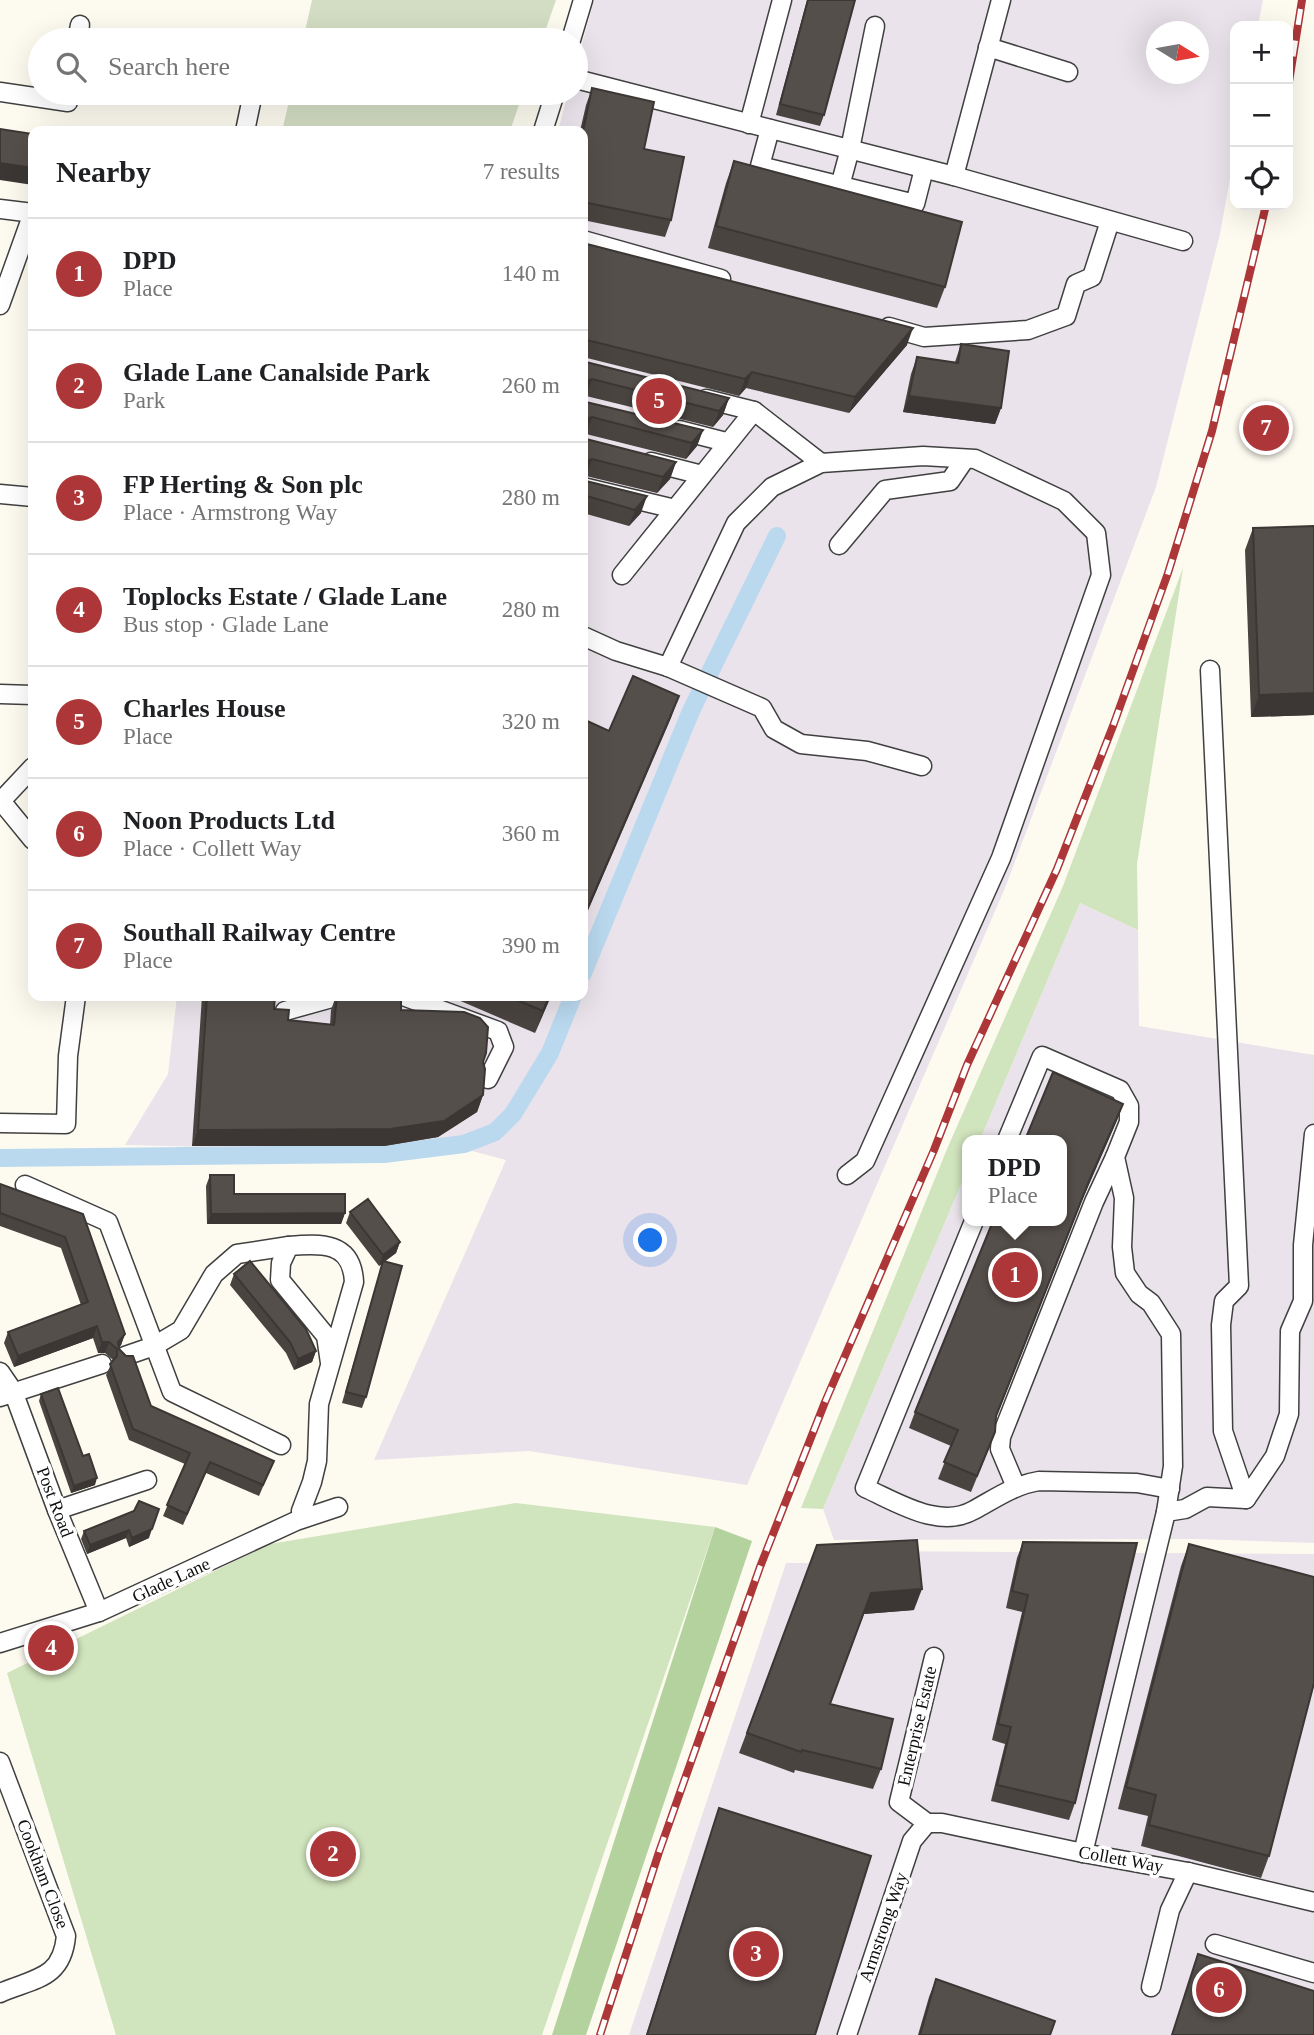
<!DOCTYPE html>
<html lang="en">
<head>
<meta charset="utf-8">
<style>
	:root { --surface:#fff; --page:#f2f2f2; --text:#202124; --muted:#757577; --line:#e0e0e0; --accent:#ac3638 }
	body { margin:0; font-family:"Times New Roman",serif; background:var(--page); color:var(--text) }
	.controls { position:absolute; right:21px; top:21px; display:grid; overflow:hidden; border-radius:14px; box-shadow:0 7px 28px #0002 }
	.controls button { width:63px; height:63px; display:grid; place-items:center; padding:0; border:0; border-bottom:2px solid var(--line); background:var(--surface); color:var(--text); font:35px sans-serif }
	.compass { position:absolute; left:1146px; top:21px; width:63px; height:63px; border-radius:50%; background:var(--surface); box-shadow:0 7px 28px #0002; rotate:101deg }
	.you { position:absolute; left:651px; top:1241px; width:24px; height:24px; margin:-18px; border:5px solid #fff; border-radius:50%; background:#1a73e8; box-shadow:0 0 0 10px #1a73e833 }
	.badge { display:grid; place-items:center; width:46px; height:46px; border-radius:50%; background:var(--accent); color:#fff; font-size:23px; font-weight:700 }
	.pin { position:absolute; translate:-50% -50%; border:4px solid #fff; box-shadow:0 2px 7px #0006 }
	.popup { position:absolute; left:962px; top:1135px; width:105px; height:91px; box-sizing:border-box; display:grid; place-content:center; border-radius:14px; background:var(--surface); filter:drop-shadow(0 2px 5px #0005); font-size:23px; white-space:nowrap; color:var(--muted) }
	.popup b { font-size:26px; color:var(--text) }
	.popup::after { content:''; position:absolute; left:50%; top:100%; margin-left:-14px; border:14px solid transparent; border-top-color:var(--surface) }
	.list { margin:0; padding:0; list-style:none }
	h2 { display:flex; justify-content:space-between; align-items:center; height:91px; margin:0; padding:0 28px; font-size:30px }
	h2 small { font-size:23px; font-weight:400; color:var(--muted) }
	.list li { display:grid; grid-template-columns:46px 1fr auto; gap:21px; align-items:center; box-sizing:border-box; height:112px; padding:0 28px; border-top:2px solid var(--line) }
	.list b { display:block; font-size:26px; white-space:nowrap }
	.list p { margin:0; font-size:23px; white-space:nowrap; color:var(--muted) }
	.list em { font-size:23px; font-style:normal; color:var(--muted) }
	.icon { flex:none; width:38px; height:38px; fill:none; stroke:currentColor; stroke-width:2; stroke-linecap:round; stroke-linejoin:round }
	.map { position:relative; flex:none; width:1314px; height:2035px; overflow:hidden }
	.search { position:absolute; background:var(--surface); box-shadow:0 7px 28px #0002; left:28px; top:28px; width:560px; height:77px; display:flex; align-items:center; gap:18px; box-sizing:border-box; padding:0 24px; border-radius:38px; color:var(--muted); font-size:26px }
	.panel { position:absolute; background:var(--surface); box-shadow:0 7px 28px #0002; left:28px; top:126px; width:560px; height:875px; border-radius:14px }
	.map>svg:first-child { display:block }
</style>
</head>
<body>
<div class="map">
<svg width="1314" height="2035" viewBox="0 0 1314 2035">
	<rect width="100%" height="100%" fill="#fdfbf0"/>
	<g fill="#eae3eb" fill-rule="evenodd">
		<path d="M594,0H1263L1258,26H1235V151L1220,234L1156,487L1005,888L747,1485L529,1451L374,1460L506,1160L438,1142L373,1151L125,1145L168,1074L177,996H583V131H558L568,93H576V66ZM1156,32H1198V74H1156Z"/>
		<polygon points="1080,903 1138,930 1139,1026 1314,1055 1314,1543 1194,1539 834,1540 823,1509 968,1168 968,1221 1062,1221 1062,1140 980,1140"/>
		<polygon points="859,1551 1314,1554 1314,2035 629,2035 786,1563 807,1563"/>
	</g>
	<g fill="#d0e4bd">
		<polygon points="1183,568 1137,864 1138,930 1080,903 980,1140 968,1140 968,1168 823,1509 801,1508 947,1149 1063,886"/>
		<polygon points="516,1503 715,1527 542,2035 116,2035 7,1673 270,1544"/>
	</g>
	<polygon fill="#b4d29e" points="715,1527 752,1541 586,2035 552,2035"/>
	<g fill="#d3ddc3">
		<polygon points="312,0 556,0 542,40 303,40"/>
		<polygon points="291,93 523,93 510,131 282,131"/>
	</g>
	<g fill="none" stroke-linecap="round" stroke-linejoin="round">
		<g stroke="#bad9ef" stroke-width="18">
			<polyline points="583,973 691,711 777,536"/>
			<polyline points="0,1158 384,1154 464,1144 495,1132 513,1114 550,1053 573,996"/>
		</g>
		<g stroke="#404040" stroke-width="21">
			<g id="minor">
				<polyline points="77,40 80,25"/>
				<polyline points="571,40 583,0"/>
				<polyline points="988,47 1068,72"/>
				<polyline points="576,79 954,176 1001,0"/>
				<polyline points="0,92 68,102 69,93"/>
				<polyline points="749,124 782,0"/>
				<polyline points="770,129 760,166 915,204 924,169"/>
				<polyline points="245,131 253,93"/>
				<polyline points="543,131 555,93"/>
				<polyline points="954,176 1183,241"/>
				<polyline points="840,186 850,149 875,26"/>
				<polyline points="0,209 33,213"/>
				<polyline points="583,240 721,279"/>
				<polyline points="0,305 33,213"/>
				<polyline points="889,327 924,337 1028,330 1066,316 1076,284 1092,277 1110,221"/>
				<polyline points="706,399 754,411"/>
				<polyline points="679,430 726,442"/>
				<polyline points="651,462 702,475"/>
				<polyline points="583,487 675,509"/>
				<polyline points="0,494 33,497"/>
				<polyline points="839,545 885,490 950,481 965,459"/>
				<polyline points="622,575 754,411 821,463"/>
				<polyline points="583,636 616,651 668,667 762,708 774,729 801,744 867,751 922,766"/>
				<polyline points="668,667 736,523 772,487 821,463 923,456 975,459 1064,501 1096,533 1101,575 1001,858 865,1161 847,1175"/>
				<polyline points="0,694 33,695"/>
				<polyline points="1,801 33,840"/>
				<polyline points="0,802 33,767"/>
				<polyline points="403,996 498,1031 504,1047 488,1079"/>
				<polyline points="285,1011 339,996"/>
				<polyline points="0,1123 66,1124 68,1056 76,996"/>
				<polyline points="1007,1140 1042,1056 1120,1090 1129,1106 1129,1122 1115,1157 1124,1198 1122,1247 1125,1273 1139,1294 1151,1303 1171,1334 1173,1466 1166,1512 1083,1853"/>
				<polyline points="25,1185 108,1222 172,1392 281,1445"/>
				<path d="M974,1221L865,1488C897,1502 939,1530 974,1510C996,1498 1014,1485 1039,1481L1137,1483L1170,1489"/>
				<polyline points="125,1356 154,1346 181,1330 214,1274 237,1254 289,1246"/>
				<polyline points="0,1372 13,1391 57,1510 99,1612"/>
				<polyline points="0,1397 102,1364"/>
				<polyline points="1016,1487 1000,1449 1001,1437 1094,1202 1115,1157"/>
				<polyline points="1246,1499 1275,1456 1289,1414 1290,1331 1303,1301 1303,1245 1314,1134"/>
				<polyline points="57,1510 147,1480"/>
				<polyline points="1166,1512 1185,1509 1207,1497 1246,1499 1223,1431 1221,1325 1224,1301 1239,1286 1210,670"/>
				<path d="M303,1518L301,1511L312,1482L317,1461L319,1404L354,1282C352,1242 322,1243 289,1246L281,1263L280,1280L326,1336L330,1363"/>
				<polyline points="0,1643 99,1612 296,1521 338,1507"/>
				<path d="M0,1762L66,1936C62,1979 35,1978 0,1993"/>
				<polyline points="927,1823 942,1823 1083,1853 1188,1872 1314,1902"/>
				<polyline points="927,1823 899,1802 934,1657"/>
				<polyline points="1215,1944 1314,1973"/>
				<polyline points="1151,1987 1170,1910 1188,1872"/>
				<polyline points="847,2035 912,1841 927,1823"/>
			</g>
		</g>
		<use href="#minor" stroke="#fff" stroke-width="18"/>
		<g stroke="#ac3638" stroke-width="8">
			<g id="rail">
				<polyline points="1288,88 1302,0"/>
				<polyline points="600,2035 659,1852 760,1567 825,1402 934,1150 967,1065 1057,869 1113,726 1168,573 1212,431 1266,205"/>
			</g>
		</g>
		<use href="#rail" stroke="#fff" stroke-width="5" stroke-dasharray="16" stroke-linecap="butt"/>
	</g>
	<g fill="#494440">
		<polygon points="807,0 855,0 824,115 820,126 776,115"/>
		<polygon points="592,88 644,149 671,220 665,237 583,220 583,131 580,131 586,105"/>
		<polygon points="734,161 945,287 937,308 708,248 726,183"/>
		<polygon points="583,243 907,345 849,413 746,388 739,396 583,357"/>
		<polygon points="961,344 1001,408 995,424 903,412 911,374 917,357 955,362"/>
		<polygon points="583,360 586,362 729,398 723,415 713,427 586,396 583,397"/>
		<polygon points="583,398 586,402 703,430 697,446 686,459 586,434 583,435"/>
		<polygon points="586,439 676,462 670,479 657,493 586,476"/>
		<polygon points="583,478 586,481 641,513 629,526 583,513"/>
		<polygon points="1253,528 1314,715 1251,717 1245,550"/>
		<polygon points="202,996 275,996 274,1009 288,1020 330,1025 331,1010 336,996 401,1010 483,1062 483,1095 477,1112 438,1137 384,1146 192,1146"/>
		<polygon points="449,996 551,996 535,1033"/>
		<polygon points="1123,1104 1117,1120 1083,1198 996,1418 989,1448 971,1492 938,1479 951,1446 909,1428 915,1412"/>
		<polygon points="210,1175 234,1194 345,1213 341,1224 207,1224 206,1186"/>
		<polygon points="0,1184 83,1214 125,1334 121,1345 119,1348 151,1406 274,1461 259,1496 206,1473 183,1525 163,1516 185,1464 129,1440 106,1375 113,1360 105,1353 98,1353 93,1338 14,1367 4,1343 8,1332 81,1305 61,1248 0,1226"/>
		<polygon points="350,1212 400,1242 396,1253 385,1261 366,1397 362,1408 342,1403 382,1264 379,1266 346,1223"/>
		<polygon points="234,1274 316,1351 312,1362 294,1370 286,1353 230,1285"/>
		<polygon points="41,1394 83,1456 95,1485 71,1493 39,1401"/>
		<polygon points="134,1511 149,1538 129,1547 126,1538 87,1554 81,1539 84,1531"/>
		<polygon points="1023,1542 1075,1803 1069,1820 991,1801 1005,1744 992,1740 1022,1612 1006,1608 1017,1558"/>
		<polygon points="1189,1544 1269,1856 1261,1878 1141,1846 1148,1816 1118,1809 1181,1566"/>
		<polygon points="817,1545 914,1610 864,1614 830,1704 881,1769 873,1789 795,1770 794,1773 739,1753"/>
		<polygon points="719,1808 815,2035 646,2035"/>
		<polygon points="1198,1954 1314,2035 1172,2035"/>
		<polygon points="936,1979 1050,2035 918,2035 929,1997"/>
	</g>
	<g fill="#3c3734">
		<polygon points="0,163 33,168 33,185 0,180"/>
		<polygon points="913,328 907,345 849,413 855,397"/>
		<polygon points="752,372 746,388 739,396 745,379"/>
		<polygon points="592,379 586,396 583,397 583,382"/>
		<polygon points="909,396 1001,408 995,424 903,412"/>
		<polygon points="729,398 723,415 713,427 719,411"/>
		<polygon points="592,417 586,434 583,435 583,420"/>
		<polygon points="703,430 697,446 686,459 692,443"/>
		<polygon points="592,459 586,476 583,477 583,462"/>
		<polygon points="676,462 670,479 657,493 663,477"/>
		<polygon points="647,496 641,513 629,526 635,510"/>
		<polygon points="1314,693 1314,715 1251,717 1259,695"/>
		<polygon points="679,696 671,718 583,922 583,919"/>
		<polygon points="549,996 551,996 535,1033 543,1011"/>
		<polygon points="483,1095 477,1112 438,1137 384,1146 192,1146 198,1130"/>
		<polygon points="1123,1104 1117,1120 1083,1198 1089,1181"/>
		<polygon points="345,1213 341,1224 207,1224 211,1214"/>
		<polygon points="400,1242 396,1253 379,1266 383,1255"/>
		<polygon points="97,1326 93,1338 14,1367 18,1356"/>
		<polygon points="125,1334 121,1345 116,1351 118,1342"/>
		<polygon points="102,1342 109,1342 105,1353 98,1353"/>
		<polygon points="316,1351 312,1362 294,1370 298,1359"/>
		<polygon points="97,1478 95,1485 71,1493 74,1486"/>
		<polygon points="152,1529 149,1538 129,1547 132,1538"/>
		<polygon points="129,1530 126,1538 87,1554 90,1545"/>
		<polygon points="922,1589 914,1610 864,1614 871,1593"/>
	</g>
	<g fill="#554f4b" stroke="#3c3734" stroke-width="2">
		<polygon points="808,0 855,0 824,115 780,104"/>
		<polygon points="592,88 654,102 644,149 684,157 671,220 583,202 583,131"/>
		<polygon points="0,129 33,134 33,168 0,163"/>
		<polygon points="734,161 962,222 945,287 716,226"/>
		<polygon points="583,243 913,328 855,397 752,372 745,379 587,340 583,342"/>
		<polygon points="961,344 1009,351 1001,408 909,396 917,357 958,363"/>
		<polygon points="583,360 586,362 729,398 719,411 592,379 583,382"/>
		<polygon points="583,398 586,402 703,430 692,443 592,417 583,420"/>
		<polygon points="583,436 586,439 676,462 663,477 592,459 583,462"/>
		<polygon points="583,479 586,481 647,496 635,510 583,495"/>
		<polygon points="1314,526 1314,693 1259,695 1253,528"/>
		<polygon points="633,676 679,696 583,919 583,719 609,731"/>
		<polygon points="207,996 275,996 274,1009 289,1010 288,1020 334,1025 337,996 365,996 401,999 401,1010 464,1012 480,1018 488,1027 486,1053 483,1062 485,1069 483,1095 444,1121 390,1129 198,1130"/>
		<polygon points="507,996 549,996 543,1011"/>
		<polygon points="1053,1072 1123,1104 1089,1181 996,1416 995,1432 977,1476 944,1462 958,1430 915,1412 993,1221 1062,1221 1062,1140 1025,1140"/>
		<polygon points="210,1175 234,1175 234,1194 345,1194 345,1213 211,1214"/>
		<polygon points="0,1184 83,1214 125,1334 118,1342 119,1349 126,1356 133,1356 151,1406 274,1461 263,1485 210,1462 187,1514 167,1505 190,1453 133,1429 110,1364 117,1356 117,1349 109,1342 102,1342 97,1326 18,1356 8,1332 88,1302 65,1237 0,1213"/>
		<polygon points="368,1199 400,1242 383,1255 350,1212"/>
		<polygon points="250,1261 306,1329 316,1351 298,1359 290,1342 234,1274"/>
		<polygon points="383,1261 402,1266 366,1397 346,1392"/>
		<polygon points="58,1388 83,1456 89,1454 97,1478 74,1486 41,1394"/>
		<polygon points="139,1501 159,1509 152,1529 132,1538 129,1530 90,1545 84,1531 134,1511"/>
		<polygon points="917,1540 922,1589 871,1593 830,1704 893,1719 881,1769 802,1750 801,1752 747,1733 817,1545"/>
		<polygon points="1023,1542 1137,1543 1075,1803 997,1785 1011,1727 998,1724 1028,1595 1012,1591"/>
		<polygon points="1189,1544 1314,1577 1314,1683 1269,1856 1149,1825 1156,1795 1126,1787"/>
		<polygon points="719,1808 871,1856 815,2035 647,2035"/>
		<polygon points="1198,1954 1314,1991 1314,2035 1172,2035"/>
		<polygon points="936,1979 1055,2021 1050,2035 920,2035"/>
	</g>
	<g text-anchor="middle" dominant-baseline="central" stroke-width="7" stroke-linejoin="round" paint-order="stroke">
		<g font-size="18" fill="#0d0d0d" stroke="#fff">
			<text transform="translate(55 1502) rotate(69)">Post Road</text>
			<text transform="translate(171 1580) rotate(-25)">Glade Lane</text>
			<text transform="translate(917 1726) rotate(-77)">Enterprise Estate</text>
			<text transform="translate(1121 1859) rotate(10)">Collett Way</text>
			<text transform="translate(43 1874) rotate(69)">Cookham Close</text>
			<text transform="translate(883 1927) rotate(-71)">Armstrong Way</text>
		</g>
	</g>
</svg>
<div class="controls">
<button>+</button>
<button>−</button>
<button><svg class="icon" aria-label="locate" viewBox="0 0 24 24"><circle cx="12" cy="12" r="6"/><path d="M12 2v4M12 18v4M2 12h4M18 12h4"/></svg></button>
</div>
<svg class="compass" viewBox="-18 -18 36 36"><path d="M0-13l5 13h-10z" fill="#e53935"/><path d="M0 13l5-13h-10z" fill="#757577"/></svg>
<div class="you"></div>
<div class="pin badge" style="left:1015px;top:1275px">1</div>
<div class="popup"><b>DPD</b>Place</div>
<div class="pin badge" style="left:333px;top:1854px">2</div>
<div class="pin badge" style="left:756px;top:1954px">3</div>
<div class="pin badge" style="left:51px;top:1648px">4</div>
<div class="pin badge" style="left:659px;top:401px">5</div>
<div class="pin badge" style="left:1219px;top:1990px">6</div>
<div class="pin badge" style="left:1266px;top:428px">7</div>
<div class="search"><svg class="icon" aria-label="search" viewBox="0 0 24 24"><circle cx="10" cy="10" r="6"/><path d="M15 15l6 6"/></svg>Search here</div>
<section class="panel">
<h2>Nearby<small>7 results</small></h2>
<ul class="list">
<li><span class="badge">1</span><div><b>DPD</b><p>Place</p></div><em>140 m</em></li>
<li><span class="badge">2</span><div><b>Glade Lane Canalside Park</b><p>Park</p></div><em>260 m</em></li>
<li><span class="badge">3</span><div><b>FP Herting &amp; Son plc</b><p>Place · Armstrong Way</p></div><em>280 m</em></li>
<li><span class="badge">4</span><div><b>Toplocks Estate / Glade Lane</b><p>Bus stop · Glade Lane</p></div><em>280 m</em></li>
<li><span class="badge">5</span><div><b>Charles House</b><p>Place</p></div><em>320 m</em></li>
<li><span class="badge">6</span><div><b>Noon Products Ltd</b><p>Place · Collett Way</p></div><em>360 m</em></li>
<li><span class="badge">7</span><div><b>Southall Railway Centre</b><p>Place</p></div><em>390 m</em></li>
</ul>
</section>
</div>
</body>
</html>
